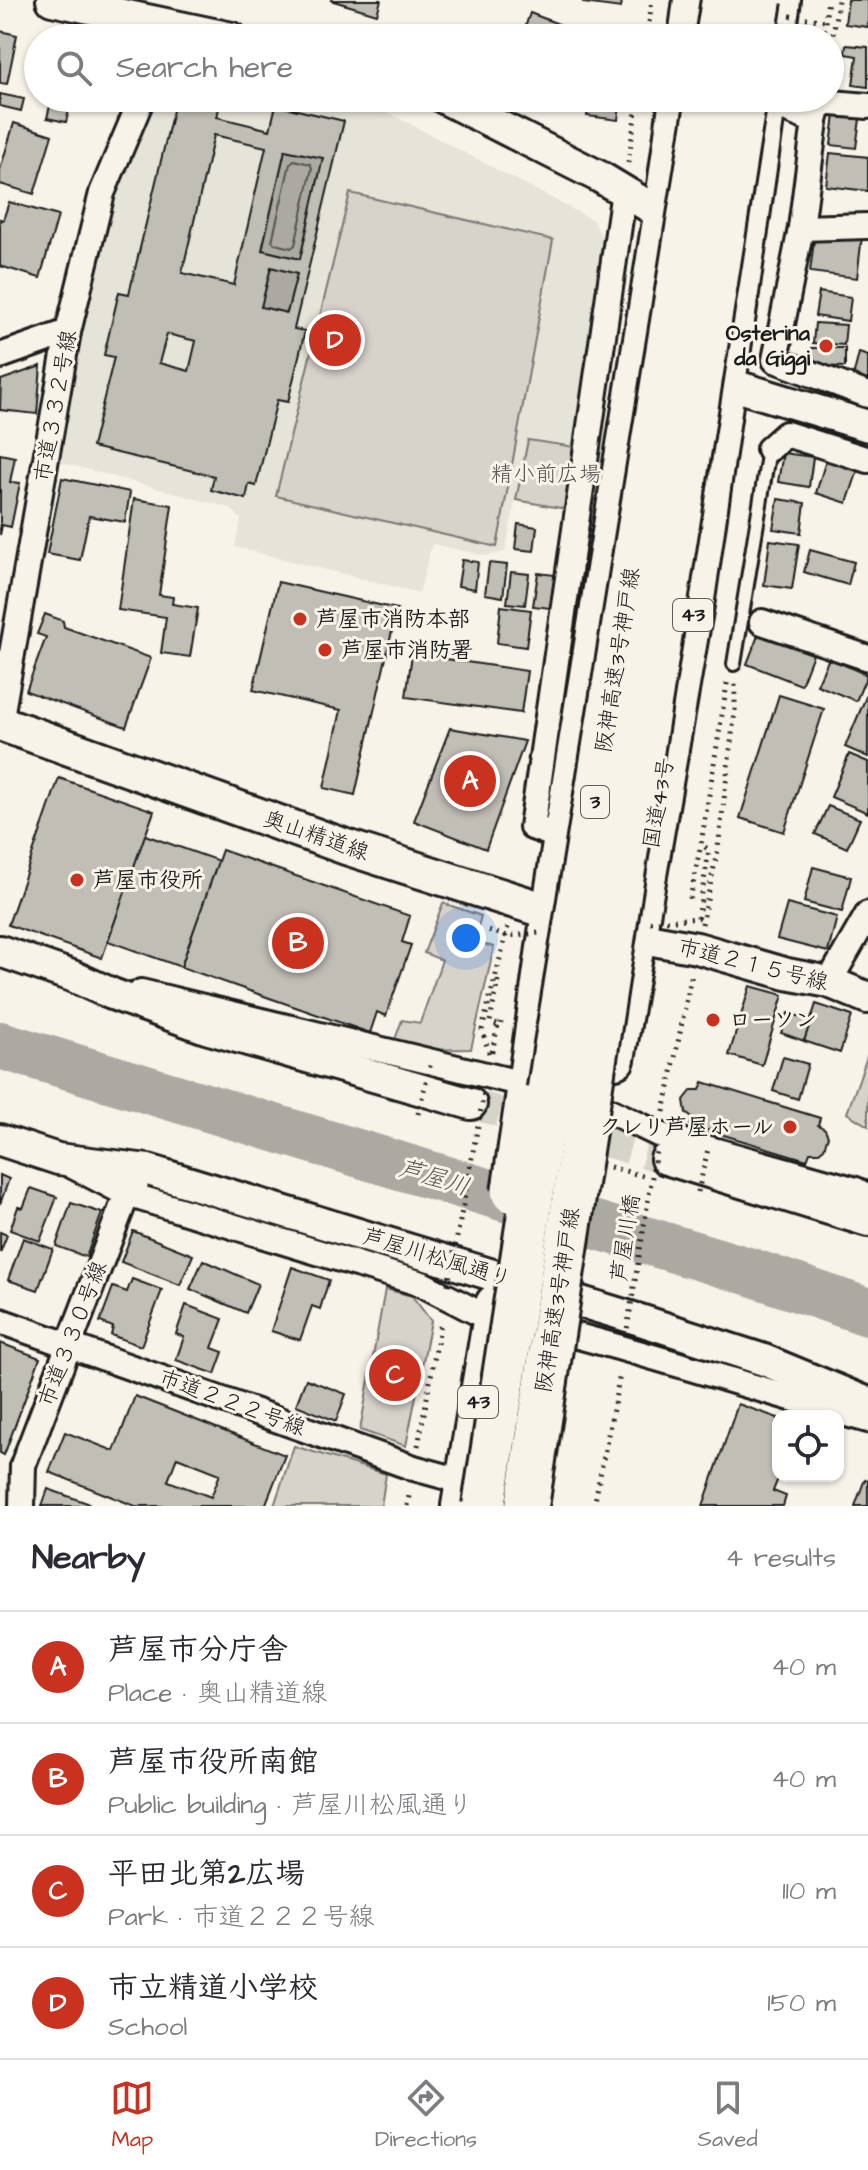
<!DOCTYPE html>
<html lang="en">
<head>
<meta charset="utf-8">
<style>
	:root { --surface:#fff; --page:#f7f7f7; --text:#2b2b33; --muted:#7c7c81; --line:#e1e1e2; --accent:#c8321e }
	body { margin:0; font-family:"Architects Daughter","Klee One",sans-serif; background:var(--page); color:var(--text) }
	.controls { position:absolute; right:24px; bottom:24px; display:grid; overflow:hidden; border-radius:16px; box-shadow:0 2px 6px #0004 }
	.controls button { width:72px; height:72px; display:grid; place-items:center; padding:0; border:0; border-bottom:2px solid var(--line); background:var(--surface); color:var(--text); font:40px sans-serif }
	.you { position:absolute; left:466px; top:938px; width:28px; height:28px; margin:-20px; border:6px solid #fff; border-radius:50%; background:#1a73e8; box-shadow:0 0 0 12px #1a73e833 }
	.badge { display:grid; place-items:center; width:52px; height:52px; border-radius:50%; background:var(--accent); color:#fff; font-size:26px; font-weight:700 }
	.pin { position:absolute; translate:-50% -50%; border:4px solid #fff; box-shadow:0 2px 8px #0006 }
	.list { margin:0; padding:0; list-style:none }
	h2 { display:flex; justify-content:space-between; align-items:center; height:104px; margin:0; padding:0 32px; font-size:34px }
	h2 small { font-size:26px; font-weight:400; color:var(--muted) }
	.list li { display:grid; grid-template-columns:52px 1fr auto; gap:24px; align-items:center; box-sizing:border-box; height:112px; padding:0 32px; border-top:2px solid var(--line) }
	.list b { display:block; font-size:30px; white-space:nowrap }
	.list p { margin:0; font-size:26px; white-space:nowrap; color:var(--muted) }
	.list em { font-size:26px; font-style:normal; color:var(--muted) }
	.icon { flex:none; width:44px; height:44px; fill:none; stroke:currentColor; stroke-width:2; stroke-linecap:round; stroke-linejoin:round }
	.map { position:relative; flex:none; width:868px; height:1506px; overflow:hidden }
	.search { position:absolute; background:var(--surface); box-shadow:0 2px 6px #0004; left:24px; right:24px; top:24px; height:88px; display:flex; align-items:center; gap:20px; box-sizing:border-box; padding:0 28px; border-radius:44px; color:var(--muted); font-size:30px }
	.sheet { height:552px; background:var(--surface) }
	nav { display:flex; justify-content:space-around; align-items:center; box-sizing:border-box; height:112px; border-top:2px solid var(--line); background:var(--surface); font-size:22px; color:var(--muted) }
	nav a { display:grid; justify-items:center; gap:4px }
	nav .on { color:var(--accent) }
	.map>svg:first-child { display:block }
</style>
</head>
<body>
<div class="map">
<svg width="868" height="1506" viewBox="0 0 868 1506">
	<rect width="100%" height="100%" fill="#f7f3e8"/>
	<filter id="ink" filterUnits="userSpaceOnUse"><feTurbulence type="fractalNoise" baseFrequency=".0125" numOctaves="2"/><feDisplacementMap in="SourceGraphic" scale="16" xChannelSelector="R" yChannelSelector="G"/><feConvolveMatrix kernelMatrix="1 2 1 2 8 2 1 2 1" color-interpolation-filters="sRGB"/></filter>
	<g filter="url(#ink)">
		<polygon fill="#e6e3d9" points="153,98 319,98 391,114 593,220 603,240 575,447 528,440 505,552 486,556 432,544 419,593 235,547 241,519 230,508 56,461 110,197"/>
		<g fill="#d7d3cb" stroke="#7a7874" stroke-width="2">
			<polygon points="350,193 553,240 497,547 276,496"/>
			<polygon points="528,440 575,447 566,509 516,500"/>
			<polygon points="443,903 481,916 474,942 494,947 471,1049 412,1050 393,1045 402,1020 420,1023 442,960 424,953"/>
			<polygon points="868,1054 868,1126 847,1113"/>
			<polygon points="385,1289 412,1296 431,1321 406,1446 360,1430"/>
			<polygon points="294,1446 386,1474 381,1506 274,1506"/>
		</g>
		<g fill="#aca9a2" stroke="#72716c" stroke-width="2">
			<polygon points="285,150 323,158 300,259 262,250"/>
			<polygon points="271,267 297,274 287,313 261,307"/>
		</g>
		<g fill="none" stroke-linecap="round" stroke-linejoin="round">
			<polygon stroke="#565452" stroke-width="2" points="294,160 310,164 312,168 295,245 291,248 275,244 272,241 290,164"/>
			<polyline stroke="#aca9a2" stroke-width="48" points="0,1045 754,1273 868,1312"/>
		</g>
		<g fill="#c0beb5" stroke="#1c1c1c" stroke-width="2" fill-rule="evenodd">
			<polygon points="330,0 381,0 377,14"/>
			<polygon points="584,0 622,0 621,8 583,3"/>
			<polygon points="848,0 868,0 868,27 845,24"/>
			<polygon points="530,13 592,37 522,36"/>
			<polygon points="0,31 17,35 7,84 0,83"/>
			<polygon points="601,33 631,36 631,38 601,38"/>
			<polygon points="846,45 868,47 868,87 853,85 857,56 845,54"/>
			<polygon points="0,94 24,99 21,111 0,106"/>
			<polygon points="52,98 72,98 66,122 47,118"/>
			<path d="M176,98L219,108L217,117L270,130L276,105L344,121L294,329L305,331L288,402L277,400L256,486L249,484L246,499L211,490L214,476L92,447L114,357L104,355L119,292L129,294ZM214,135L266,147L234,285L182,273ZM285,150L323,158L300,259L262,250ZM271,267L297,274L287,313L261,307ZM167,334L196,341L189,371L159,363Z"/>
			<polygon points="550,98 576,98 575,103 549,100"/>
			<polygon points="590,98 621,98 618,120 587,116"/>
			<polygon points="835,115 860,119 856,148 831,145"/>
			<polygon points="14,123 52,135 34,194 0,184 0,170"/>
			<polygon points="830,153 868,157 868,191 826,186"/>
			<polygon points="9,202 58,216 40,278 0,266 0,219 3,220"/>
			<polygon points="862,236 857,278 810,272 814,240"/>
			<polygon points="819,292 851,297 848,321 815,316"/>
			<polygon points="815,323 846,325 844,345 813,343"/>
			<polygon points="812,348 845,348 845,367 812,366"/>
			<polygon points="859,353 868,356 868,382 853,377"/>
			<polygon points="41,366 37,414 0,410 1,380"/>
			<polygon points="783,453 813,457 809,487 778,482"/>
			<polygon points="0,454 15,457 10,482 20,483 11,527 2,525 0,535"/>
			<polygon points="826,460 858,470 847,503 816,493"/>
			<polygon points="62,478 130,492 125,522 89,516 80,560 47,554"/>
			<polygon points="134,499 172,505 159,595 173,597 172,604 198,608 190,657 161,653 166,617 118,610"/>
			<polygon points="778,499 805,503 801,533 773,529"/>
			<polygon points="518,524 537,527 534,551 515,549"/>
			<polygon points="770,540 799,544 792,589 764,585"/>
			<polygon points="810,550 854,562 848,585 804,572"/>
			<polygon points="462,560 478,562 475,589 458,586"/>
			<polygon points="489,563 507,565 503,597 485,594"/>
			<polygon points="511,572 529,574 525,605 507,603"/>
			<polygon points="538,573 555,575 550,608 533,606"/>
			<polygon points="278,582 397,609 355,795 324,788 341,710 253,690"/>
			<polygon points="501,606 531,610 526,647 497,643"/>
			<polygon points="45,614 63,621 64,627 151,658 126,727 26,691 46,637 37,634"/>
			<polygon points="759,633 813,654 801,685 747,664"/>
			<polygon points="412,654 527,671 521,713 406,697"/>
			<polygon points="829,658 867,675 856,701 817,685"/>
			<polygon points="868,692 868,757 845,747"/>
			<polygon points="779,695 824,709 784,832 740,818"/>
			<polygon points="450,728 525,741 486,849 414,821"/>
			<polygon points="849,754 868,762 868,813 831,797"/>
			<polygon points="59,778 154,811 102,958 8,925"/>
			<polygon points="828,806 860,819 847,848 815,834"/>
			<polygon points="145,835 219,861 181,967 108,941"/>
			<polygon points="222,850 410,916 402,942 411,945 386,1016 377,1012 370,1033 181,967"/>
			<polygon points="813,867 851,877 842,912 804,902"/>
			<polygon points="787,904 837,917 828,952 777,939"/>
			<polygon points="750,986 783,995 762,1065 729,1055"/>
			<polygon points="816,1004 852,1016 840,1053 804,1041"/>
			<polygon points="788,1013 811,1020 804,1041 781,1033"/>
			<polygon points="783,1057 808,1064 798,1099 773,1091"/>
			<polygon points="703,1082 820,1118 818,1125 825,1129 828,1136 824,1148 819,1152 810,1152 807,1160 690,1125 692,1118 686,1113 684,1100 692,1090 700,1090"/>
			<polygon points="0,1175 9,1179 0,1204"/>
			<polygon points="31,1188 57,1197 40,1241 10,1230 18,1207 23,1208"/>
			<polygon points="71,1203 102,1213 86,1257 56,1246"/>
			<polygon points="133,1231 193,1255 180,1285 121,1262"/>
			<polygon points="0,1232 7,1235 0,1253"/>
			<polygon points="23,1238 53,1249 38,1290 8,1280"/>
			<polygon points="203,1260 258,1284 246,1313 190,1289"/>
			<polygon points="292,1267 329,1280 320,1309 312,1306 300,1340 271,1331"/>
			<polygon points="132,1279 162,1290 141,1346 111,1335 113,1327 100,1322 113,1287 127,1292"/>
			<polygon points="186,1305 223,1319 212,1348 223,1352 215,1374 176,1360 184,1337 176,1334"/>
			<polygon points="0,1343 40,1358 4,1455 0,1453"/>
			<polygon points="306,1379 346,1394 336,1421 296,1405"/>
			<path d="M135,1396L285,1455L265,1506H135L49,1472L65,1432L114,1451ZM177,1457L220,1474L211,1497L168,1481Z"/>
			<polygon points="738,1404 778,1418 779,1476 773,1491 786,1496 783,1506 703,1506"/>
			<polygon points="865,1479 868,1480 868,1506 855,1506"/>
			<polygon points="48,1489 90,1504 90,1506 42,1506"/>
		</g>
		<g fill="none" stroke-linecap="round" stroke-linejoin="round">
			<polyline stroke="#d6d3c9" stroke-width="30" stroke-dasharray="30 15" stroke-linecap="butt" points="471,1104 666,1159"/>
			<g stroke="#1c1c1c" stroke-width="18">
				<polyline id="service" points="734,664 769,449"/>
			</g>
			<g stroke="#1c1c1c" stroke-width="30">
				<g id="minor">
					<polyline points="767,102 815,121 801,228 775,360 868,395"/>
					<polyline points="815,121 820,102 868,106"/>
					<polyline points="801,228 868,226"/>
					<polyline points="0,356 68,332"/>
					<polyline points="769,449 786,434 868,460"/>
					<polyline points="762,622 868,658"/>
					<polyline points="0,723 68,332 102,193 142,98"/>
					<polyline points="563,838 532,827 624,191"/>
					<polyline points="829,982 868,914"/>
					<polyline points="141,992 528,1085"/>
					<polyline points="606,1109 660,1135 856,1190 868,1197"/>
					<polyline points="71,1165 127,1194 422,1284 492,1320"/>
					<polyline points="0,1321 414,1468 465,1482"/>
					<path d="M570,1334C670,1360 768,1393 868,1420"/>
					<polyline points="22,1506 23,1465 127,1194 136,1183"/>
				</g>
			</g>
			<g stroke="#1c1c1c" stroke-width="36">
				<g id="tertiary">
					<polyline points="52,0 232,38"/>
					<polyline points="444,98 600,177 663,215"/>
					<polyline points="726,383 868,426"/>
					<polyline points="636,937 697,948 787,974 829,982 868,998"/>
					<polyline points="0,951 72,976 112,994 206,1028 471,1104"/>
					<polyline points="0,1140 58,1159 148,1170 637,1319 764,1360 868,1403"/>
					<polyline points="666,1159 868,1221"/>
				</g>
			</g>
			<g stroke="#1c1c1c" stroke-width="40">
				<polyline id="secondary" points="0,723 346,847 575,920"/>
			</g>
			<g stroke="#1c1c1c" stroke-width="44">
				<g id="trunk">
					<polyline points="688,38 693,0"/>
					<polyline points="776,38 781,0"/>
					<polyline points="615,1059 695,599 767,98"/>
					<polyline points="524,1106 551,912 663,215 679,98"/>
					<polyline points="461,1506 495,1304"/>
				</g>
			</g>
			<g stroke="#1c1c1c" stroke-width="5" stroke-dasharray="2 6" stroke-linecap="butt">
				<polyline points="647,38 652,0"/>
				<polyline points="823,38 828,0"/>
				<polyline points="830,58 838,0"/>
				<polyline points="628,163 638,98"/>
				<polyline points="690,899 701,844"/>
				<polyline points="702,924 718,848 735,710 735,681"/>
				<polyline points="498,980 490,1022 500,1026 501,1022"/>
				<polyline points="492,1052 498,1025"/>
				<polyline points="489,1053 482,1030 508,927"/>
				<polyline points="664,1112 692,973"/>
				<polyline points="610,1167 647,1177"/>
				<polyline points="418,1446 441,1322"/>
				<polyline points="407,1506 410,1491"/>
				<polyline points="594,1506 620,1374"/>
			</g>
			<use href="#service" stroke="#f7f3e8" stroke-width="12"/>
			<use href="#minor" stroke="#f7f3e8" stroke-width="24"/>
			<use href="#tertiary" stroke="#f7f3e8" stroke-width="30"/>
			<use href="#secondary" stroke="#f7f3e8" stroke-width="34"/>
			<use href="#trunk" stroke="#f7f3e8" stroke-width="38"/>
			<g stroke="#1c1c1c" stroke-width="44" stroke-linecap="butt">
				<polyline id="trunk-bridge" points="511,1193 524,1106"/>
			</g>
			<g stroke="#1c1c1c" stroke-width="48" stroke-linecap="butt">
				<g id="motorway-bridge">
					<polyline points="717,38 723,0"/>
					<polyline points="754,38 760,0"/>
					<polyline points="484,1506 535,1175 708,98"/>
					<polyline points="527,1506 620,894 745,98"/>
				</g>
			</g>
			<g stroke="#1c1c1c" stroke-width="5" stroke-dasharray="2 6" stroke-linecap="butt">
				<polyline points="790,16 826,21"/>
				<polyline points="650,922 698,918 709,850 701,844 728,678"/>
				<polyline points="489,931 507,936 540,933"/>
				<polyline points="418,1114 431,1062"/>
				<polyline points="698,1192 708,1149"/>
				<polyline points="448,1285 484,1093"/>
				<polyline points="626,1336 657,1146"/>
			</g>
			<use href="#trunk-bridge" stroke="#f7f3e8" stroke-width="38"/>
			<use href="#motorway-bridge" stroke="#f7f3e8" stroke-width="42"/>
		</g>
	</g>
	<g fill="#c8321e" stroke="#f7f3e8" stroke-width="3">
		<circle cx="826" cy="346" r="8"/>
		<circle cx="300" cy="619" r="8"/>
		<circle cx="325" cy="650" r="8"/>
		<circle cx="77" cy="880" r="8"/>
		<circle cx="713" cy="1020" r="8"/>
		<circle cx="790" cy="1127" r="8"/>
	</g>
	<g text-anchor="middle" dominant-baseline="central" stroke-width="6" stroke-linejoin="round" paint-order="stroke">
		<g fill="#f7f3e8" stroke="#5e5c59" stroke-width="2">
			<rect x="673" y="599" width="40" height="32" rx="6"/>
			<rect x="581" y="786" width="28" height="32" rx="6"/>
			<rect x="458" y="1386" width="40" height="32" rx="6"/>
		</g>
		<g font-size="20" font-weight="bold" fill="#1c1c1c">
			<text x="693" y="615">43</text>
			<text x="595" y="802">3</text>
			<text x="478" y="1402">43</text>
		</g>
		<g font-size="22" font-weight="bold" fill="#1c1c1c" stroke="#f7f3e8" text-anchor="start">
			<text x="810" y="333" text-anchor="end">Osterina<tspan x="810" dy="25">da Giggi</tspan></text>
			<text x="316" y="619">芦屋市消防本部</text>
			<text x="341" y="650">芦屋市消防署</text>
			<text x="93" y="880">芦屋市役所</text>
			<text x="729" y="1020">ローソン</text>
			<text x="774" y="1127" text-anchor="end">クレリ芦屋ホール</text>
		</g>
		<g font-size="22" fill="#1c1c1c" stroke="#f7f3e8">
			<text transform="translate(56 406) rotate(-80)">市道３３２号線</text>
			<text transform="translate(618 660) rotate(-81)">阪神高速3号神戸線</text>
			<text transform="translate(659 803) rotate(-80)">国道43号</text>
			<text transform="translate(316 836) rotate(19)">奥山精道線</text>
			<text transform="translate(753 965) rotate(14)">市道２１５号線</text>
			<text transform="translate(626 1238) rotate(-81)">芦屋川橋</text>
			<text transform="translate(437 1258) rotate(17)">芦屋川松風通り</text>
			<text transform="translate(558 1300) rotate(-81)">阪神高速3号神戸線</text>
			<text transform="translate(73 1334) rotate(-69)">市道３３０号線</text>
			<text transform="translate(232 1403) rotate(20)">市道２２２号線</text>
		</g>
		<g font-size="22" fill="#545351" stroke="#f7f3e8">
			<text x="546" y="474">精小前広場</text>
		</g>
		<g font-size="24" font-style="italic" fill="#565452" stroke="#f7f3e8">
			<text transform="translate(434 1178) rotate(17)">芦屋川</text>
		</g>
	</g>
</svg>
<div class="controls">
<button><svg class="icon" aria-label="locate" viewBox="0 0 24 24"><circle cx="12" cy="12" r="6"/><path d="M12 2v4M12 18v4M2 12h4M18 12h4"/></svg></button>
</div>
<div class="you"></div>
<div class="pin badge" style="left:470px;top:781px">A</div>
<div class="pin badge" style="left:298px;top:943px">B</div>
<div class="pin badge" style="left:395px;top:1375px">C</div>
<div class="pin badge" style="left:335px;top:340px">D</div>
<div class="search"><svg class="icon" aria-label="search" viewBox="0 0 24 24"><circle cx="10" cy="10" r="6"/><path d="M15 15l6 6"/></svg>Search here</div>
</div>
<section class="sheet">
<h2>Nearby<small>4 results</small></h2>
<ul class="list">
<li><span class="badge">A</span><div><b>芦屋市分庁舎</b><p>Place · 奥山精道線</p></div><em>40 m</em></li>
<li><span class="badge">B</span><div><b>芦屋市役所南館</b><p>Public building · 芦屋川松風通り</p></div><em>40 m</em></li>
<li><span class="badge">C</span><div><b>平田北第2広場</b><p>Park · 市道２２２号線</p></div><em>110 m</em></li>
<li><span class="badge">D</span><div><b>市立精道小学校</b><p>School</p></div><em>150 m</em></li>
</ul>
</section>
<nav>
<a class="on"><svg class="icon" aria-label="map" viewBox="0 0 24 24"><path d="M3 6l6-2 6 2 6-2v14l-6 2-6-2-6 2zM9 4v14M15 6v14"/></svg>Map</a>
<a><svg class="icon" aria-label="directions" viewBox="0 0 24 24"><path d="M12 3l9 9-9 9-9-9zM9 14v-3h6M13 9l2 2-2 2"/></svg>Directions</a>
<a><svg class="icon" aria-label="saved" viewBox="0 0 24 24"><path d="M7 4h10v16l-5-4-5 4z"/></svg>Saved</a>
</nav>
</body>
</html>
